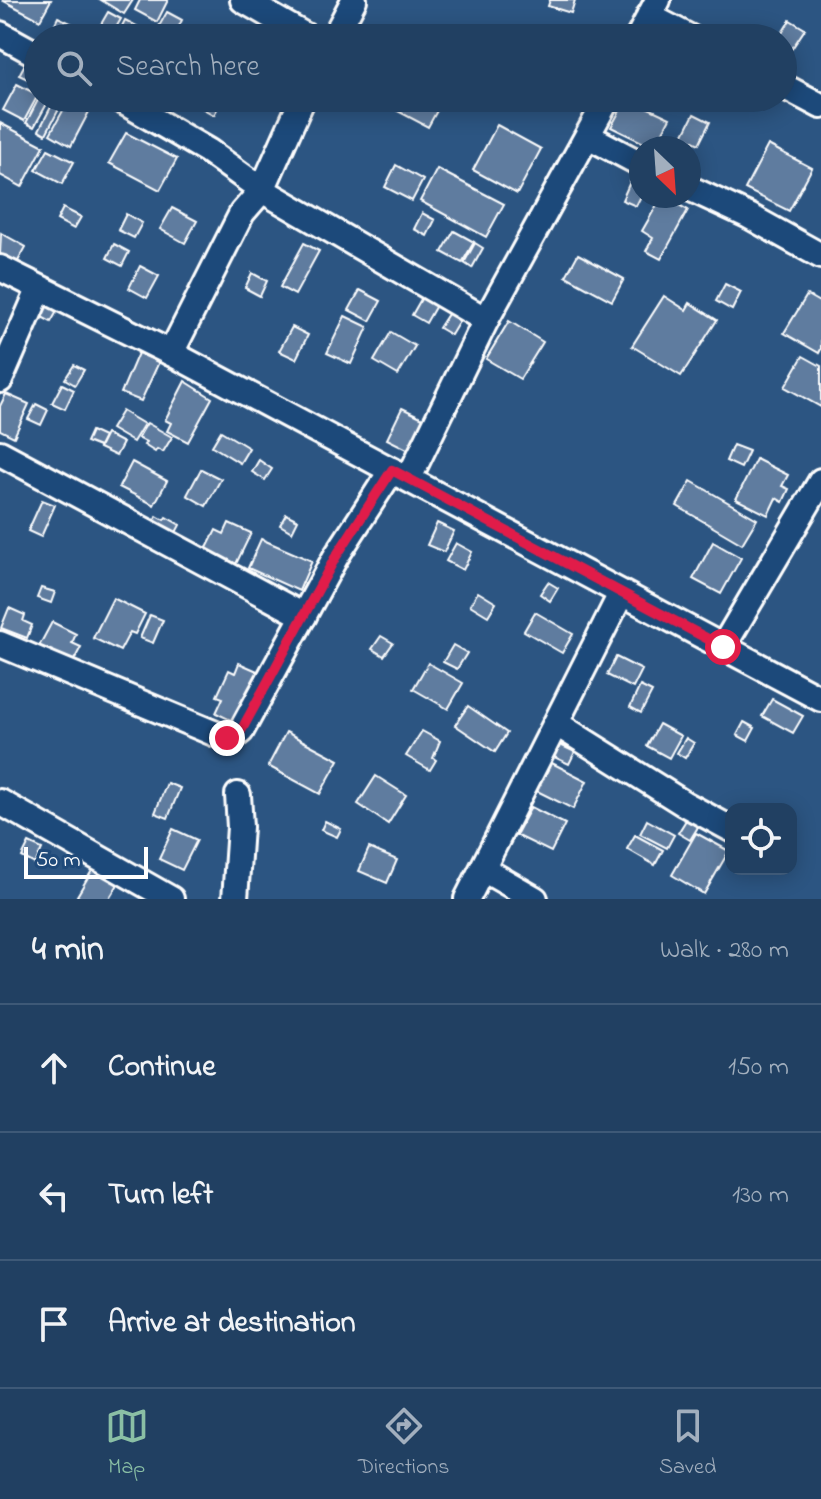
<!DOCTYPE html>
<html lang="en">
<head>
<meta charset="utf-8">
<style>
	:root { --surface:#214062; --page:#294768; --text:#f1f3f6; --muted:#a2afbe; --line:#3e5977; --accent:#8abfa5 }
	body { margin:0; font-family:"Indie Flower",sans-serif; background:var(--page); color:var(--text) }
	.controls { position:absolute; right:24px; bottom:24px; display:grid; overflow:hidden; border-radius:16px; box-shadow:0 4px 20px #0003 }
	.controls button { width:72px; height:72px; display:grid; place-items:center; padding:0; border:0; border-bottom:2px solid var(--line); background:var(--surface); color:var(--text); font:40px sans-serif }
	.compass { position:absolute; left:629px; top:136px; width:72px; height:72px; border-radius:50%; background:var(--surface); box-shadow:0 4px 20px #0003; rotate:155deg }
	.scale { position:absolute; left:24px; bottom:20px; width:124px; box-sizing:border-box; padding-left:8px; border:4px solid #fff; border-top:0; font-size:22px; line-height:28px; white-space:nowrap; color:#fff; -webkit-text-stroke:6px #1f4a7a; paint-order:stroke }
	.stop { position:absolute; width:24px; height:24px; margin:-18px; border:6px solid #e11d48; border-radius:50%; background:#fff }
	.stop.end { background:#e11d48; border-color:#fff; box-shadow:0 2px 8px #0008 }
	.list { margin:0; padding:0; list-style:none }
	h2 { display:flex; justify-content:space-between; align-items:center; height:104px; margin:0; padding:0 32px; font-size:34px }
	h2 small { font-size:26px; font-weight:400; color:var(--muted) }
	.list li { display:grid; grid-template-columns:52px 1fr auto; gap:24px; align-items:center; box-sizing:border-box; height:128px; padding:0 32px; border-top:2px solid var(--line) }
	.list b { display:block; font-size:30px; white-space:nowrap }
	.list em { font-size:26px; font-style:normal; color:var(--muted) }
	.icon { flex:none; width:44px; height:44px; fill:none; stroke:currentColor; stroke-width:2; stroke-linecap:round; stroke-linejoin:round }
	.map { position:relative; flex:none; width:821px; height:899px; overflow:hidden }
	.search { position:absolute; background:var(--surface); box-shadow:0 4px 20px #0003; left:24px; right:24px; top:24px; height:88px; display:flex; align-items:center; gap:20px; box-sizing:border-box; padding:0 28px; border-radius:44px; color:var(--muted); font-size:30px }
	.sheet { height:488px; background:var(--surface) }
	nav { display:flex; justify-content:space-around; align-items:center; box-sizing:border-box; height:112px; border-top:2px solid var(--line); background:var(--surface); font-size:22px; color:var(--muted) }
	nav a { display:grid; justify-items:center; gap:4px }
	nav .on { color:var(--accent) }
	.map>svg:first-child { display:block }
</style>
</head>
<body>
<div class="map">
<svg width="821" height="899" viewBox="0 0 821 899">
	<rect width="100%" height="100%" fill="#2c5582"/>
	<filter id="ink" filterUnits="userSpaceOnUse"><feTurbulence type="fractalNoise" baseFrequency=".0125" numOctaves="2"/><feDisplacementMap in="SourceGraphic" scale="16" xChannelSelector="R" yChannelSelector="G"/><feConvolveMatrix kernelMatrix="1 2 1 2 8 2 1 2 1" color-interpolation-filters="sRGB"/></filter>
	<g filter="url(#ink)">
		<g fill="#5e7c9f" stroke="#fff" stroke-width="2">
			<polygon points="2,0 51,0 40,20"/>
			<polygon points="101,0 133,0 124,14"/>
			<polygon points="140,0 168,0 157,22 135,10"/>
			<polygon points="550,0 575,0 571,13 548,6"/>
			<polygon points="108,12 121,19 110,38 97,31"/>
			<polygon points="167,12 182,20 174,37 158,28"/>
			<polygon points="58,17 83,29 78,38 58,38 50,34"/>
			<polygon points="125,20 148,32 145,38 135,38 120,30"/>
			<polygon points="790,20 805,29 789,53 783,49 783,38 779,38"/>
			<polygon points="26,62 38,69 38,84 19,75"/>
			<polygon points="17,84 38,95 24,121 3,110"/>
			<polygon points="39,98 48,102 34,127 26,123"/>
			<polygon points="70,98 91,108 71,146 50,134"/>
			<polygon points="203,98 223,98 214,115 198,106"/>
			<polygon points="400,98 444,98 428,127 394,109"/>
			<polygon points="513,98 542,98 536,110"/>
			<polygon points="627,98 670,118 654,148 611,127"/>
			<polygon points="52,105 59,109 46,134 39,130"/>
			<polygon points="694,114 710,122 699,144 683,136"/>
			<polygon points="0,123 44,146 22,187 0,175"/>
			<polygon points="497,125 541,149 517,194 473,170"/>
			<polygon points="126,133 177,159 160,190 109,163"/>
			<polygon points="768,145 812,168 789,211 745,189"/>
			<polygon points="48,149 74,162 62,184 36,170"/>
			<polygon points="396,165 423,180 412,201 385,187"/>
			<polygon points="437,169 504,204 486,237 420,201"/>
			<polygon points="633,175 641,179 641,196 636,206 622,200"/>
			<polygon points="662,196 688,210 661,259 646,251 653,238 642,231"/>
			<polygon points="63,208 81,217 74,229 57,220"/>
			<polygon points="172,208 197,221 185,243 160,229"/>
			<polygon points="422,213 435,220 427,236 414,229"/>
			<polygon points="126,214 142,223 134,238 118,230"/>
			<polygon points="454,231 474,242 462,263 442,252"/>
			<polygon points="1,233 26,247 17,263 0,254"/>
			<polygon points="304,243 319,251 295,295 280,287"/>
			<polygon points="475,243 483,248 472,268 464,263"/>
			<polygon points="114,244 129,252 122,266 107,258"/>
			<polygon points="578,254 624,279 612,301 566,276"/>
			<polygon points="140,266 159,276 147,298 129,288"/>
			<polygon points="252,273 267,281 260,296 245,288"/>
			<polygon points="725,284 741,292 732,310 716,301"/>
			<polygon points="360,290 381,301 370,321 349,310"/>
			<polygon points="425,292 439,300 426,323 412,315"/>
			<polygon points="807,295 821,303 821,349 819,353 784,333"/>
			<polygon points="664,296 686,310 690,303 717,320 681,376 632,346"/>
			<polygon points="46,301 59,308 51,322 38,315"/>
			<polygon points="452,308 463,315 451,335 439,328"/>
			<polygon points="345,316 368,327 351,364 327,353"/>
			<polygon points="509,321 543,342 520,379 486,359"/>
			<polygon points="292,327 308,335 296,359 279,351"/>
			<polygon points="391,332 415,346 398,375 374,361"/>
			<polygon points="138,353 159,362 141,401 121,393"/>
			<polygon points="803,356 821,366 821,407 785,387"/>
			<polygon points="74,365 84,370 75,385 65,379"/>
			<polygon points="185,381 212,398 188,442 167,431 171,423 165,420"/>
			<polygon points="62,384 74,390 65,409 52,403"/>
			<polygon points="6,394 29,404 14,437 0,430 0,406"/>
			<polygon points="36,404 48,410 41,425 28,419"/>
			<polygon points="402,408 425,419 409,450 387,439"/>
			<polygon points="122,411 144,424 133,442 111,429"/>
			<polygon points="147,423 172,437 163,452 157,449 155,452 144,445 146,442 138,438"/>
			<polygon points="91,431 104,437 99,447 86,442"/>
			<polygon points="221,431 249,448 240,463 212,446"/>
			<polygon points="106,434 123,443 116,456 99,448"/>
			<polygon points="733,445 749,451 741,468 726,461"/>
			<polygon points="756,459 788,475 782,486 789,489 783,502 776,498 768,515 736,499"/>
			<polygon points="259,460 272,469 265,480 252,472"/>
			<polygon points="132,462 167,481 154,505 119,487"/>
			<polygon points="201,469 221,479 206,506 187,495"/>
			<polygon points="691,481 757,519 742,544 677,506"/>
			<polygon points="42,500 55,505 41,537 28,531"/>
			<polygon points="286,514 298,520 292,532 280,525"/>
			<polygon points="157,516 164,520 166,517 180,525 171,542 149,530"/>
			<polygon points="229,523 251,533 236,564 206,550 216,530 224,534"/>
			<polygon points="437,523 454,531 444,552 427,545"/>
			<polygon points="261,539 312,561 299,591 248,568"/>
			<polygon points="713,542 741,558 721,594 693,579"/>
			<polygon points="456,543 472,552 463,570 446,561"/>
			<polygon points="548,582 558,588 550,601 540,594"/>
			<polygon points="41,588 55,592 51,603 37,598"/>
			<polygon points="478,592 496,603 488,616 470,605"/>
			<polygon points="113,598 145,614 135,634 130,632 120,651 93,638"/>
			<polygon points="9,608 25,615 23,621 32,625 27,638 1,628"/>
			<polygon points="535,612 573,634 562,653 524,631"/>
			<polygon points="150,615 163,620 153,643 140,638"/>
			<polygon points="52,622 76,634 72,643 81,647 72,664 37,650"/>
			<polygon points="381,636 393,643 384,656 372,649"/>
			<polygon points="453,645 467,653 457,669 443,662"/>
			<polygon points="616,657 642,670 633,688 607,675"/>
			<polygon points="239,663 264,674 241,725 216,713 223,698 217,696 229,670 235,673"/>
			<polygon points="428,663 463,683 448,709 413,689"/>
			<polygon points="640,686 652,692 641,713 630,707"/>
			<polygon points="772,699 803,716 793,733 762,716"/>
			<polygon points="468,706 507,733 495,752 455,725"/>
			<polygon points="744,722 755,728 748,741 737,735"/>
			<polygon points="659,724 681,736 669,758 647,746"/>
			<polygon points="422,731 440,741 433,758 436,760 430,770 406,756"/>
			<polygon points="286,732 339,760 320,794 268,766"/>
			<polygon points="686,738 694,743 685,758 677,753"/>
			<polygon points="556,743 575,752 569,764 550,755"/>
			<polygon points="546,760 587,781 573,809 531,788"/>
			<polygon points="376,776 406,795 388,824 358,804"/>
			<polygon points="167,783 180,788 168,818 155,813"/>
			<polygon points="531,807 565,824 551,852 516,835"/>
			<polygon points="647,820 674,835 667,848 640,834"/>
			<polygon points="686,820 698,827 690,840 678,833"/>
			<polygon points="325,821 341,829 337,837 321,830"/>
			<polygon points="173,829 197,840 182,870 159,859"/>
			<polygon points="696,833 729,851 704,894 672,875"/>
			<polygon points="635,835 663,850 655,865 627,849"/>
			<polygon points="29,843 42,849 35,864 22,857"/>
			<polygon points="369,848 397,860 387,883 359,871"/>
			<polygon points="94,867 120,881 109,899 82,899 77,896"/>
		</g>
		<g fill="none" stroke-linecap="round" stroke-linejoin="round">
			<g stroke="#fff" stroke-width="30">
				<g id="minor">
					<polyline points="243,0 309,38"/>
					<polyline points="649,16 691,38"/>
					<polyline points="0,34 38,55"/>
					<polyline points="334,38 354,0"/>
					<polyline points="638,38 658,0"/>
					<polyline points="783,86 821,106"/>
					<polyline points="117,98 208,151 262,190 486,320"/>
					<polyline points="588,136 641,164"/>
					<polyline points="689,188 749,216 821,256"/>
					<polyline points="0,268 171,353 821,699"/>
					<polyline points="171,353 242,213 262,190 303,98"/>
					<polyline points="0,380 39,290"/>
					<polyline points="0,453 304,616"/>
					<polyline points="409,478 486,320 608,98"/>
					<polyline points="0,644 223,737 235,736 241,731 335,558 392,470"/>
					<polyline points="723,647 821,481"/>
					<polyline points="557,724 683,803 731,829"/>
					<polyline points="0,802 171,899"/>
					<polyline points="483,869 535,899"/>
					<polyline points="235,899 240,827 238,795"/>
					<polyline points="467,899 621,594"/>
				</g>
			</g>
			<use href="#minor" stroke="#1f4a7a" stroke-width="24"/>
		</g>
	</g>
	<g fill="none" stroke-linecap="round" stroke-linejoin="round" filter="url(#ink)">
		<polyline stroke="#e11d48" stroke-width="10" points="227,738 235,736 241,731 335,558 392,470 723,647"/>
	</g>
</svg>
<div class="controls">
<button><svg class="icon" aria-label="locate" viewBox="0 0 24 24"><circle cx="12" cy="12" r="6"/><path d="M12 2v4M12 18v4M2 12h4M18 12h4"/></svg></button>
</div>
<svg class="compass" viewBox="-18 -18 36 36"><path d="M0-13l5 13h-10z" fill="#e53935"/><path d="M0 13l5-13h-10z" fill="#a2afbe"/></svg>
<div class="scale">50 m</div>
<div class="stop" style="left:723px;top:647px"></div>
<div class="stop end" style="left:227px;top:738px"></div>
<div class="search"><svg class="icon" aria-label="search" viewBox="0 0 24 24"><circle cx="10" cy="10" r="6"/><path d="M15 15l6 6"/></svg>Search here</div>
</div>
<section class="sheet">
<h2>4 min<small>Walk · 280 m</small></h2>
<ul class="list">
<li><svg class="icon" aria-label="ahead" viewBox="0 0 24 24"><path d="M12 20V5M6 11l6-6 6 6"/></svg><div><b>Continue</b></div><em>150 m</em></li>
<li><svg class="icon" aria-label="left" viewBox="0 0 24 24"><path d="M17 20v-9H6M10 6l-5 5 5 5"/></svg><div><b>Turn left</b></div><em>130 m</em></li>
<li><svg class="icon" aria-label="arrive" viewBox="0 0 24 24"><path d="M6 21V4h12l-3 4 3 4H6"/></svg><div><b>Arrive at destination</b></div></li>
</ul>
</section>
<nav>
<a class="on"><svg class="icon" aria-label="map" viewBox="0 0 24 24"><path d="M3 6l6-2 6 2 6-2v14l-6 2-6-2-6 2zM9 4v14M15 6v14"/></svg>Map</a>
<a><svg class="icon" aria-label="directions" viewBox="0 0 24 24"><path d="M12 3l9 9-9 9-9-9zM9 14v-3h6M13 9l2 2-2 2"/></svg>Directions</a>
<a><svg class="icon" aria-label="saved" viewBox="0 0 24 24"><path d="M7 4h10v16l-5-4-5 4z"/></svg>Saved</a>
</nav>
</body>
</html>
